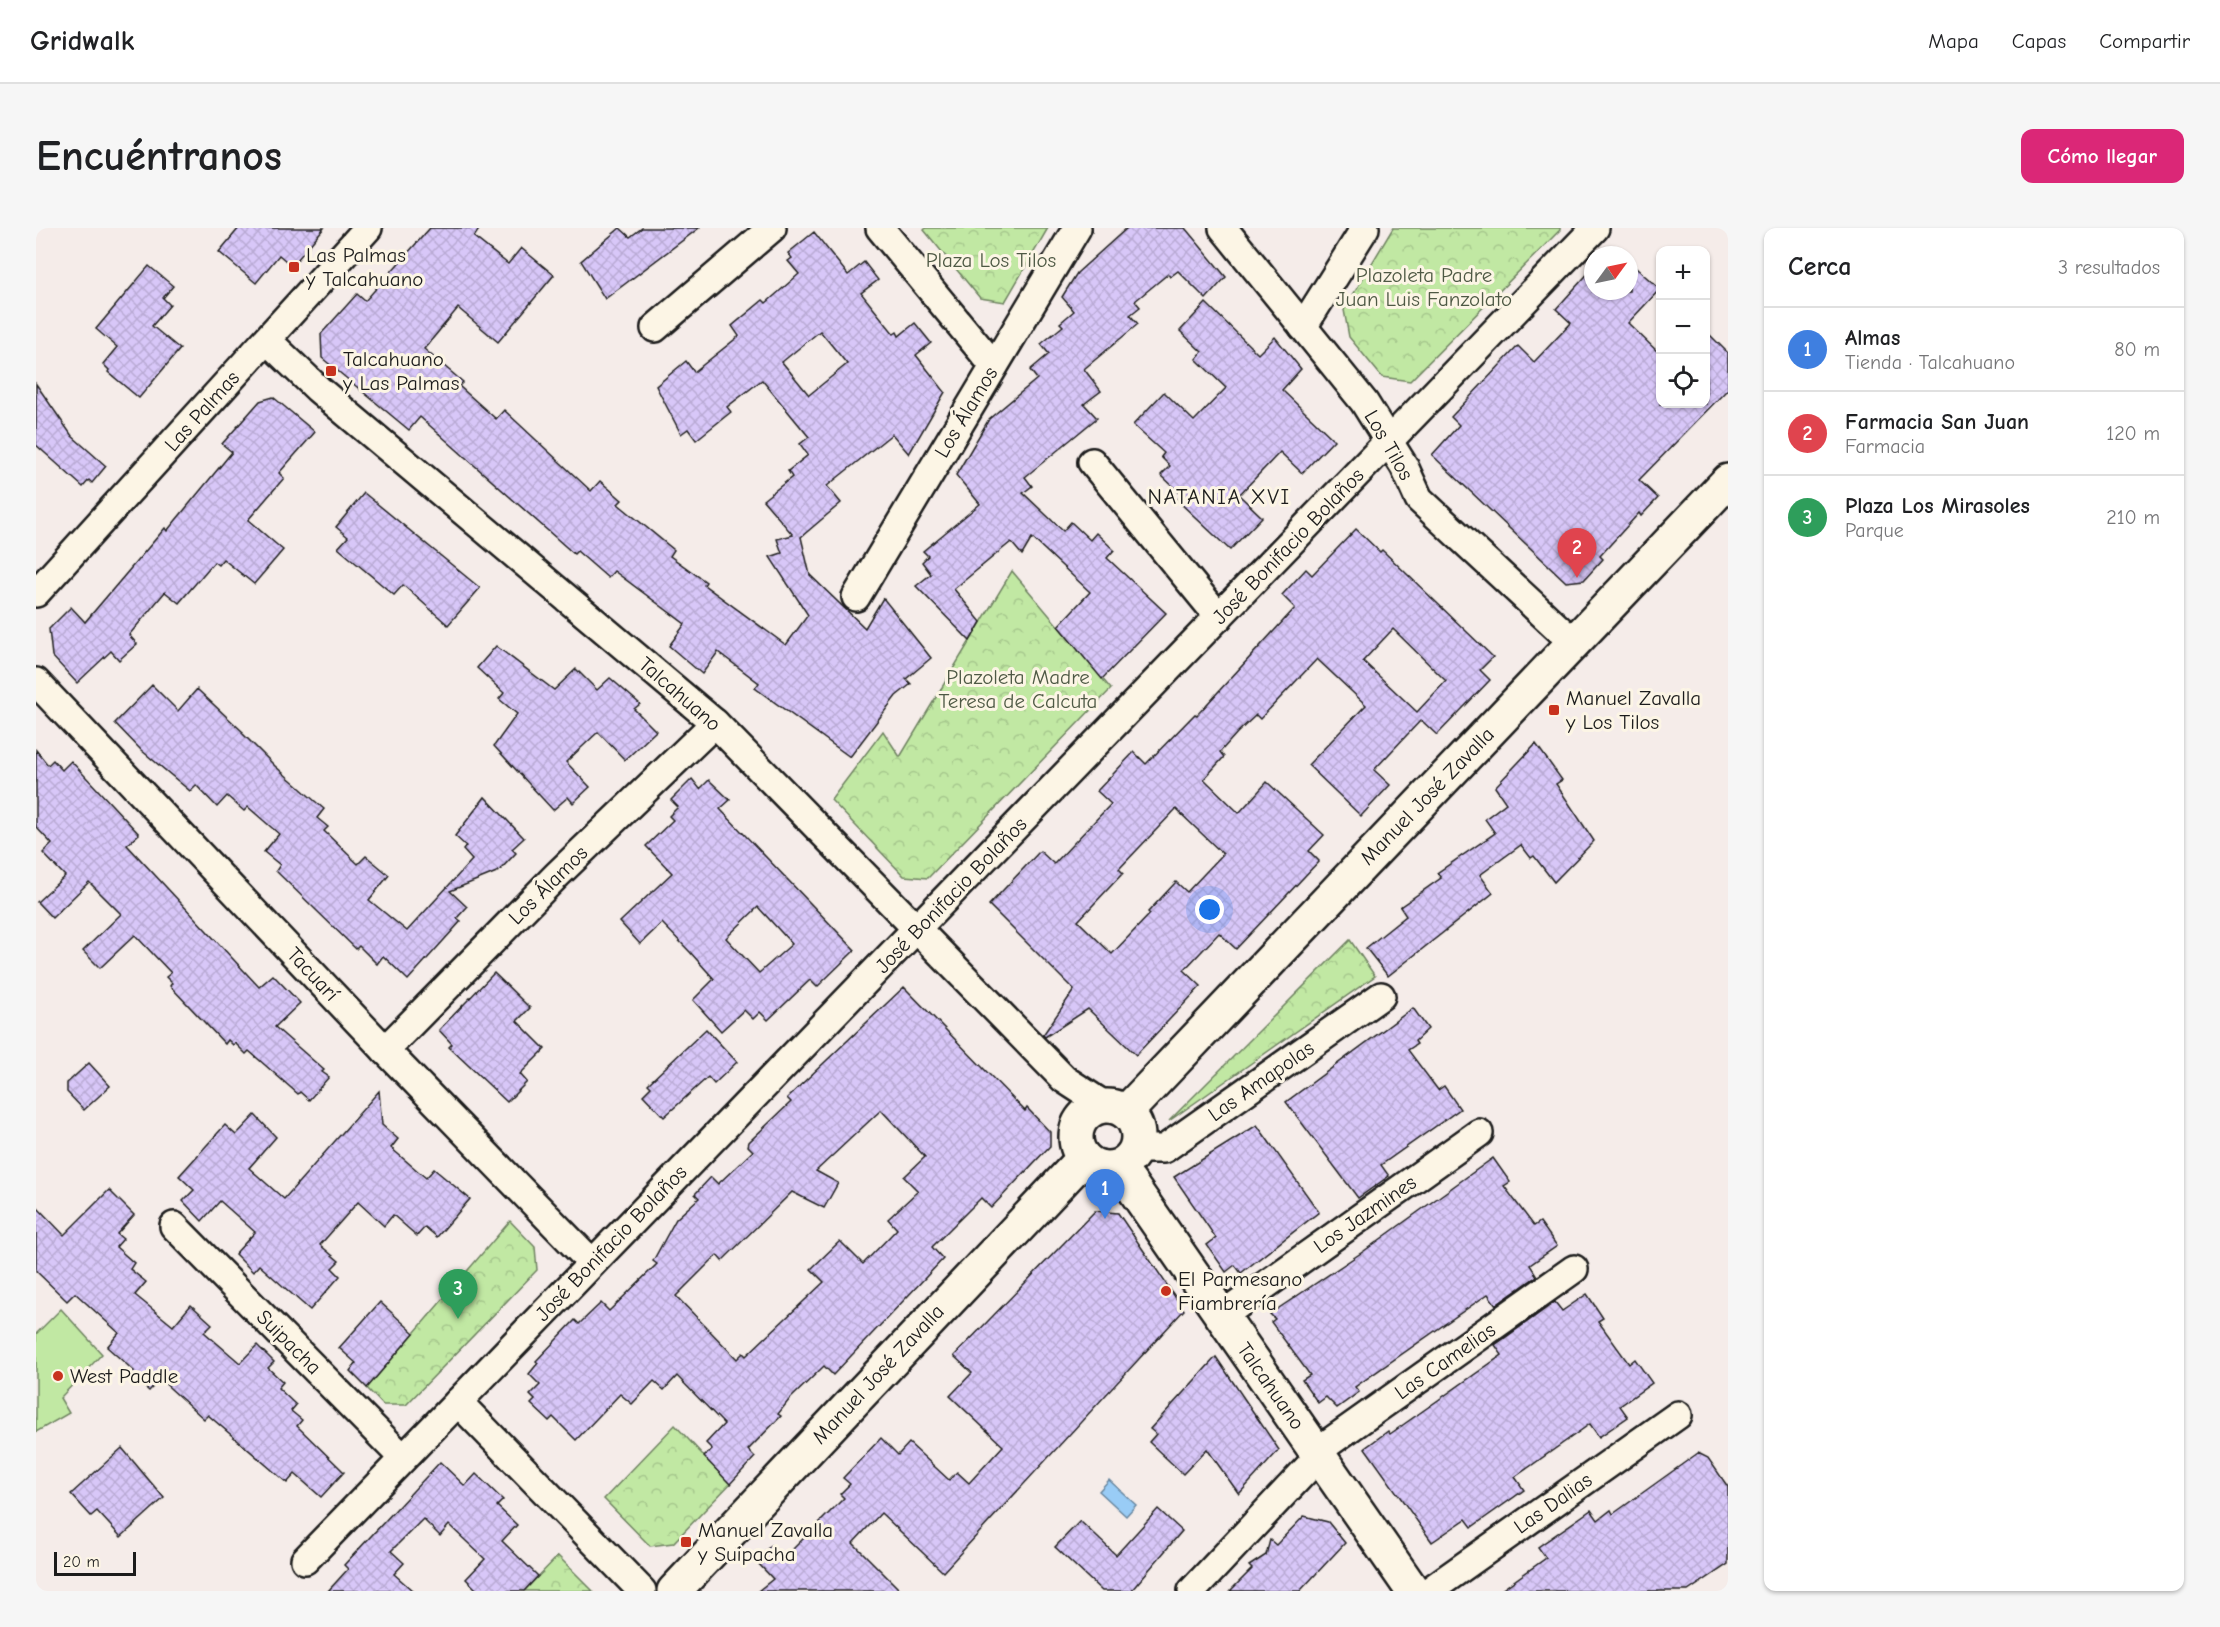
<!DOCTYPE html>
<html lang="es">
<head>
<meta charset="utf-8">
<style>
	:root { --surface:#fff; --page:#f6f6f6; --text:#202124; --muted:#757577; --line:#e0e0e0; --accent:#db2777 }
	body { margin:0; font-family:"Comic Neue",sans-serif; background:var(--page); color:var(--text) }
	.controls { position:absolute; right:18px; top:18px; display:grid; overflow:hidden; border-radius:12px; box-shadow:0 2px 4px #0004 }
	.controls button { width:54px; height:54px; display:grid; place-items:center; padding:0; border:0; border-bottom:2px solid var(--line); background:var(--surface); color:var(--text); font:30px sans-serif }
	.compass { position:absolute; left:1548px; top:18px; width:54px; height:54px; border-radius:50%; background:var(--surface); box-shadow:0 2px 4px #0004; rotate:57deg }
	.scale { position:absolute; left:18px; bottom:15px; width:82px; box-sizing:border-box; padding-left:6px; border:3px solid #1c1c1c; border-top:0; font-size:16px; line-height:21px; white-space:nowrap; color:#1c1c1c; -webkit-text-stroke:4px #fcf5e5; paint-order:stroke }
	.you { position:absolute; left:1174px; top:682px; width:21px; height:21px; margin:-15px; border:4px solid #fff; border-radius:50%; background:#1a73e8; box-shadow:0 0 0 9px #1a73e833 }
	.badge { display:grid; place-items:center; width:39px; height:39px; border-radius:50%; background:var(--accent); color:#fff; font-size:20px; font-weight:700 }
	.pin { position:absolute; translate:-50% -50px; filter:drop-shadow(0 2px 3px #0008) }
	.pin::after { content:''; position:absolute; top:32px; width:21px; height:18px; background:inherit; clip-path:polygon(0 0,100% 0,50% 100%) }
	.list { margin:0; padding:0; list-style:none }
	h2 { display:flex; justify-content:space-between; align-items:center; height:78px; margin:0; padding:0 24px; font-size:26px }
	h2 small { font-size:20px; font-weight:400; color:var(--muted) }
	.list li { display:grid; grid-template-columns:39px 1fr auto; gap:18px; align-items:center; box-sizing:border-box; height:84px; padding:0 24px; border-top:2px solid var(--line) }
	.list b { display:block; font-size:22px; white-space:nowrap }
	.list p { margin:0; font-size:20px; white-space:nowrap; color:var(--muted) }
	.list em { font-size:20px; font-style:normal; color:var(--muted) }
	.icon { flex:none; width:33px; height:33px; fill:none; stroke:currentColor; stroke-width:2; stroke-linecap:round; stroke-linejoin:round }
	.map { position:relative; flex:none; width:1692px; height:1363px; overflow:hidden; border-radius:12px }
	header { display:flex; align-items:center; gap:36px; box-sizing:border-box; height:84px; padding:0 30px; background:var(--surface); border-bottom:2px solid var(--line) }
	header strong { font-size:28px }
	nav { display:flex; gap:33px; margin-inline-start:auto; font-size:21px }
	.intro { display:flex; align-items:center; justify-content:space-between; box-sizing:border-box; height:144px; padding:0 36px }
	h1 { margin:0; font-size:42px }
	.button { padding:15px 27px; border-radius:12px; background:var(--accent); color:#fff; font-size:21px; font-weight:700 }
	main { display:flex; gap:36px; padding:0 36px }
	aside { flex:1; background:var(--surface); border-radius:12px; box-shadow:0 2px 4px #0004 }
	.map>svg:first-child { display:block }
</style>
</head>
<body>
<header>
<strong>Gridwalk</strong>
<nav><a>Mapa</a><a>Capas</a><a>Compartir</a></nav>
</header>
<div class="intro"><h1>Encuéntranos</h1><a class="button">Cómo llegar</a></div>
<main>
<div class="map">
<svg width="1692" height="1363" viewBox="0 0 1692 1363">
	<defs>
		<pattern id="park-crowns" width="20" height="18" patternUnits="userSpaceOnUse" patternTransform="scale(1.5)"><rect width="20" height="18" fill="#c1e8a3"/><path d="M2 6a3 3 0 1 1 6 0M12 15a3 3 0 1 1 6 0" fill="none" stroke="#a5c68c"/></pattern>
		<pattern id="building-cross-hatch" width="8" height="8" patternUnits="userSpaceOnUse" patternTransform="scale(1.5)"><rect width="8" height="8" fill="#d8c7f8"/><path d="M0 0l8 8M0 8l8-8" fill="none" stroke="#b9aad4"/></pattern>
	</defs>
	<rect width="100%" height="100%" fill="#f5ece9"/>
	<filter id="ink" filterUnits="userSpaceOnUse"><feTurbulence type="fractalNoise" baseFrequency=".0167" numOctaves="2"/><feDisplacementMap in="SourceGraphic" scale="12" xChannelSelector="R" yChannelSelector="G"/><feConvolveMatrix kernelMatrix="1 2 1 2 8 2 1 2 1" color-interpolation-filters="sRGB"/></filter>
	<g filter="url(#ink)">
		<polygon fill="#c1e8a3" stroke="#6e8260" stroke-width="1.5" points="25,1081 66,1126 24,1170 33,1185 0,1204 0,1106"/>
		<g fill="url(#park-crowns)" stroke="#6e8260" stroke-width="1.5">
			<polygon points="890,0 1012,0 969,74 944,70 888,2"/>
			<polygon points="1357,0 1524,0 1524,2 1374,153 1346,149 1313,109 1308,82"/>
			<polygon points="976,343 1075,461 892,650 868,648 795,572 847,503 864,529"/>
			<polygon points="1314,712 1339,748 1133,893"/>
			<polygon points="474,993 499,1019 501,1042 370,1177 347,1177 331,1160"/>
			<polygon points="639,1197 694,1256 637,1315 614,1318 568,1271"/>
			<polygon points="522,1328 557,1363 488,1363"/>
		</g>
		<polygon fill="#99ccf6" stroke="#67869f" stroke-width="1.5" points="1073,1252 1100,1277 1090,1288 1063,1263"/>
		<g fill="url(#building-cross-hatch)" stroke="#1c1c1c" stroke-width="1.5" fill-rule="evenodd">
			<polygon points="203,0 288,0 256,38 243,27 220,55 183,24"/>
			<path d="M394,0H444L438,9L472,36L485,20L518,47L462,114L422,80L388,121L427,154L423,158L460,191L468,182L555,263L564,253L586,272L582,276L638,322L634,328L670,354L668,357L750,417L772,387L734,329L746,325L741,311L757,307L727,272L756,249L752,243L772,227L764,216L773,209L726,152L691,179L695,184L660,212L652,201L645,206L620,158L650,133L658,144L703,108L696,98L727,72L730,75L763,46L752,33L756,30L752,25L778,4L812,47L828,34L842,52L825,65L858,106L861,104L863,108L879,95L895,115L880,127L909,164L873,226L856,206L791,258L805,275L765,309L774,347L829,400L847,370L895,430L870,451L875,456L860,468L814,529L719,460L723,455L682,424L666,446L633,418L649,396L578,343L572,350L541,323L538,326L384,189L373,202L286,130L285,106L321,66L329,73ZM784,103L811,136L773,167L746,134Z"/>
			<polygon points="584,0 594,9 606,0 663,0 569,71 545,33"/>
			<polygon points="1091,0 1149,0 1190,49 1170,71 1142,43 1134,49 1132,46 1099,73 1104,79 1094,87 1102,96 1048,141 1065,163 1048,176 1061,190 989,249 996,258 987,265 1027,303 1035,294 1054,312 1060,305 1078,322 1071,330 1130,385 1066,451 1022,398 1054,364 996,310 986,327 975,314 918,361 945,394 934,413 880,358 895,346 886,334 892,328 887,323 944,276 920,247 953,191 1001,151 994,142 1013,126 1005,116 1027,98 1024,95 1038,83 1026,69 1041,45"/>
			<polygon points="1593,34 1624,61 1592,95 1624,126 1624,176 1670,176 1670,103 1692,125 1692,161 1603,252 1622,270 1605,288 1603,285 1564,328 1567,331 1548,352 1530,354 1396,227 1423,197 1415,189 1482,118 1498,134 1535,95 1520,81 1557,40 1557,63 1593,63"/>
			<polygon points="113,38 137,58 127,70 134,77 116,98 144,121 103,170 72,144 73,142 67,136 81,119 60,101"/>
			<polygon points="1170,75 1222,126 1239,109 1265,141 1246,162 1298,212 1266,245 1244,224 1203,267 1226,289 1194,322 1141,272 1146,267 1125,247 1134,238 1125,229 1128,225 1097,197 1128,164 1158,193 1190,160 1160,131 1166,124 1144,103"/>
			<polygon points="0,156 36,208 70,238 56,255 53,252 47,259 0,217"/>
			<polygon points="237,169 279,204 243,245 248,250 212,292 247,322 218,356 187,331 182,337 178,334 143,375 129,364 93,407 101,416 83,432 75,423 41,455 16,428 13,401 35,379 49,394 129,300 131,303 196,224 186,216 224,173"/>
			<polygon points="328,265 444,360 412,397 367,357 358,367 302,320 312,309 300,299"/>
			<path d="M1320,301L1344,324L1346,322L1457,429L1444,442L1454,452L1401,507L1385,492L1338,542L1354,557L1325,588L1272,537L1330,477L1281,431L1224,491L1220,487L1201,505L1184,524L1188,529L1168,551L1203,585L1231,554L1288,607L1273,623L1283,633L1200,721L1183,705L1148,742L1165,758L1100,827L1052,781L1009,809L1007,807L1038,762L953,677L1004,623L1018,636L1075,576L1061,563L1098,524L1110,536L1159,486L1161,487L1259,380L1246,367L1270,341L1276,347ZM1357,401L1410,453L1381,484L1327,433ZM1140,581L1187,626L1151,664L1140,654L1112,684L1114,686L1076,726L1042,693L1087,645L1083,641Z"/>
			<polygon points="460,418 518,462 540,441 561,462 574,450 604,476 598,481 620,503 589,532 562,504 530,534 554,559 537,575 532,569 517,582 458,518 481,486 463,471 468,465 441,440"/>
			<polygon points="116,457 142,483 161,461 207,504 206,505 239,538 288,581 281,590 292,599 288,603 322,636 330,628 353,647 333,672 371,703 436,632 427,622 430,618 419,608 449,569 488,610 476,621 480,625 463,643 414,663 431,679 421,690 425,693 372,752 347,728 341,736 323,718 320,721 240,643 244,637 228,624 243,606 212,579 208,583 191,568 181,579 160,557 154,563 105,522 79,495"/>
			<polygon points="1500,516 1526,552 1520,556 1558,613 1518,654 1498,628 1495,630 1485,617 1444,647 1457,665 1352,748 1330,720 1370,688 1364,679 1405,650 1401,645 1459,605 1449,591 1470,575 1459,559"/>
			<polygon points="0,522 12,537 17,532 26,542 35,533 103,606 91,617 223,759 237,747 264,775 239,799 288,842 286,844 293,849 273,872 264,864 262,866 213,823 210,826 199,815 197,817 192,812 189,816 134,758 136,755 130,749 135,745 99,707 64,740 47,723 85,686 53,654 16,690 1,674 29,648 7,625 16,616 0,599"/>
			<path d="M656,551L664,561L673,552L694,572L684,581L819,722L781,759L774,752L732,792L724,784L717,791L708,782L685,803L657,772L678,751L654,724L626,695L604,716L584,694L636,645L610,618L637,592L633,588L642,579L635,572ZM722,679L756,716L723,745L690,710Z"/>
			<polygon points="458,745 494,780 481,793 509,821 484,846 491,854 471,874 413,819 416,816 403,802"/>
			<path d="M868,759L989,883L991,880L1014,904V918L955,980L945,970L896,1019L907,1031L797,1147L788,1138L753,1172L742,1186L745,1188L712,1222L719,1229L694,1256L668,1229L676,1221L670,1215L688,1196L641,1148L628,1162L618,1153L596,1176L584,1166L540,1212L517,1189L513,1193L495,1176L499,1172L494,1167L504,1157L493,1146L502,1135L500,1133L539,1092L543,1096L565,1075L573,1083L621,1036L617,1033L640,991L663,970L659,966L675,949L682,956L717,923L712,918L713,914L755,874L751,870ZM845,882L889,929L868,949L882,963L852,991L861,1001L827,1036L804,1013L775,1041L788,1054L710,1128L707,1125L701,1131L640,1068L681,1027L686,1033L756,964L788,980L802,955L780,943Z"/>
			<polygon points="1377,780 1392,801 1379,813 1381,816 1372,822 1402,862 1408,858 1424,881 1345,937 1353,948 1322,970 1250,874"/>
			<polygon points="670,801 701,834 678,856 672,849 628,889 607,867 615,859 612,856"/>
			<polygon points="53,835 74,858 48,882 31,864 31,855"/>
			<polygon points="343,863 346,897 362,911 355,920 390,950 398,941 434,971 401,1009 389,999 381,1008 357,987 348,998 322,974 284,1017 303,1033 296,1040 304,1048 274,1082 223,1037 217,1044 199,1026 219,1004 184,973 166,993 147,973 158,962 143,948 189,897 200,907 219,887 240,909 213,940 248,971"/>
			<polygon points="1221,897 1283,984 1205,1045 1199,1037 1190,1044 1171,1017 1180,1010 1138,949"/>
			<polygon points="1457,930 1474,954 1468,958 1498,998 1504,994 1521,1018 1494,1037 1501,1048 1460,1077 1452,1066 1319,1159 1323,1164 1301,1180 1290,1169 1282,1175 1266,1152 1274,1147 1235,1094 1239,1091 1234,1086 1328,1023"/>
			<polygon points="73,962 98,987 81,1006 87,1011 80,1019 98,1035 94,1041 110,1054 99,1067 137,1098 155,1077 176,1096 168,1104 204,1135 221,1117 238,1134 232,1140 247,1154 242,1160 260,1177 255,1183 266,1192 261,1198 308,1244 285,1269 259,1246 251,1255 172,1187 168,1191 124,1151 113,1163 95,1147 98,1143 71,1119 83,1105 39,1065 31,1073 0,1043 0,978 28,1007"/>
			<polygon points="1059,983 1082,985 1148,1082 907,1344 845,1285 817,1315 865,1363 722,1363 737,1351 720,1333 735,1317 748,1330 808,1270 804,1266 814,1256 807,1250 845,1210 862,1227 873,1215 913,1252 921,1244 933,1255 967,1218 914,1168 936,1145 918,1128"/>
			<polygon points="1551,1066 1567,1090 1562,1093 1593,1136 1599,1131 1616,1155 1584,1178 1592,1189 1563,1209 1554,1196 1479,1249 1488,1262 1436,1299 1430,1291 1396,1314 1329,1220 1352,1203 1354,1206 1466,1127 1459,1117 1519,1074 1526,1083"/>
			<polygon points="344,1074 378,1105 331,1160 314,1143 320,1135 303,1120"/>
			<polygon points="1180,1129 1243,1222 1203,1266 1171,1221 1147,1246 1113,1214 1120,1206 1114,1201"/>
			<polygon points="86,1220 128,1270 85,1309 61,1283 55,1288 35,1266"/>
			<polygon points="1662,1225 1672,1230 1692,1259 1692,1336 1652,1363 1464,1363 1510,1330 1502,1319 1555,1282 1562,1292 1575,1282 1577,1286"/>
			<polygon points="404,1234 429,1258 440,1246 467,1272 461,1278 481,1297 466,1313 502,1348 488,1363 442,1363 430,1351 449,1331 413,1297 404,1308 387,1291 355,1323 368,1335 358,1346 377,1363 292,1363 312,1341 308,1337"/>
			<polygon points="1122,1281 1146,1303 1095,1363 1066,1363 1019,1319 1044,1293 1080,1327"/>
			<polygon points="1268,1288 1292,1294 1309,1315 1264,1363 1194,1363 1216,1341 1213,1338 1230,1327 1234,1312 1240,1317"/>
		</g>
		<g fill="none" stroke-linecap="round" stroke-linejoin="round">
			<g stroke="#1c1c1c" stroke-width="32">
				<g id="street">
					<polyline points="844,0 958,138"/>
					<polyline points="1187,0 1328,174 1368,238 1383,271 1538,415"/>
					<polyline points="1267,99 1329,0"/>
					<polyline points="619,100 736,0"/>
					<polyline points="231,112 282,161 679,495 1028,851 1068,877"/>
					<polyline points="1056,234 1183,389"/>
					<polyline points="0,365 332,0"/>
					<polyline points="820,369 1041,0"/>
					<polyline points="0,454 349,822 556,1035"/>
					<polyline points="349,822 521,647 679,495"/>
					<polyline points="1100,921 1128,921 1345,768"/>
					<polyline points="138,998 367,1230"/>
					<polyline points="1186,1088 1443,905"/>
					<polyline points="422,1174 606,1363"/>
					<polyline points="1280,1224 1538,1041"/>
					<polyline points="269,1332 1559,0"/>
					<polyline points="1156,1363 1283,1228"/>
					<polyline points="1393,1363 1642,1187"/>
				</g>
			</g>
			<g stroke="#1c1c1c" stroke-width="38">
				<g id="secondary">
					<circle cx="1071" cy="909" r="31"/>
					<polyline points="1090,884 1692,253"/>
					<polyline points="1063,939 1093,954 1377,1363"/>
					<polyline points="638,1363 1048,930"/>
				</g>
			</g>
			<use href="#street" stroke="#fcf5e5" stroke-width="27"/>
			<use href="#secondary" stroke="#fcf5e5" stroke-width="33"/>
		</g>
	</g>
	<g fill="#c8321e" stroke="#fcf5e5" stroke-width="2">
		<rect x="252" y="33" width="12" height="12" rx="3"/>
		<rect x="289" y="137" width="12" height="12" rx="3"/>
		<rect x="1512" y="476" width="12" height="12" rx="3"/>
		<circle cx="1130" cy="1063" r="6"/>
		<circle cx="22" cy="1148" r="6"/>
		<rect x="644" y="1308" width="12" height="12" rx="3"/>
	</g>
	<g text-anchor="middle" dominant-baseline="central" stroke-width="6" stroke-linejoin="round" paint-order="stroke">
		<g font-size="21" fill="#1c1c1c" stroke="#fcf5e5" text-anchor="start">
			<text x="270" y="27">Las Palmas<tspan x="270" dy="24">y Talcahuano</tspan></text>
			<text x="307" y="131">Talcahuano<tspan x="307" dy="24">y Las Palmas</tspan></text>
			<text x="1530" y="470">Manuel Zavalla<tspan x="1530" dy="24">y Los Tilos</tspan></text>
			<text x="1142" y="1051">El Parmesano<tspan x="1142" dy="24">Fiambrería</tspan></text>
			<text x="34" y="1148">West Paddle</text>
			<text x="662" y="1302">Manuel Zavalla<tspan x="662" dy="24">y Suipacha</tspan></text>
		</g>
		<g font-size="21" fill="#4e5944" stroke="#fcf5e5">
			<text x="955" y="32">Plaza Los Tilos</text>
			<text x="1388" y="47">Plazoleta Padre<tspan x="1388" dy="24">Juan Luis Fanzolato</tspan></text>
			<text x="982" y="449">Plazoleta Madre<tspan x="982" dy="24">Teresa de Calcuta</tspan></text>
		</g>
		<g font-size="21" fill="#1c1c1c" stroke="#fcf5e5">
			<text transform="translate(166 183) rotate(-48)">Las Palmas</text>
			<text transform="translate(930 184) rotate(-59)">Los Álamos</text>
			<text transform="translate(1353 217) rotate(60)">Los Tilos</text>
			<text transform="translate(1252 318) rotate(-46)">José Bonifacio Bolaños</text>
			<text transform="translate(644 466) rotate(41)">Talcahuano</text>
			<text transform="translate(1391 568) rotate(-46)">Manuel José Zavalla</text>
			<text transform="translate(512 657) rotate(-45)">Los Álamos</text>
			<text transform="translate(915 667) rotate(-46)">José Bonifacio Bolaños</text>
			<text transform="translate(277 746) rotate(47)">Tacuarí</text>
			<text transform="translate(1225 853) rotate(-35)">Las Amapolas</text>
			<text transform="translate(1329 986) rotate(-35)">Los Jazmines</text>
			<text transform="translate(575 1015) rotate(-46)">José Bonifacio Bolaños</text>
			<text transform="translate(253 1114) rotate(45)">Suipacha</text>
			<text transform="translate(1409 1133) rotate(-35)">Las Camelias</text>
			<text transform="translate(842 1146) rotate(-47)">Manuel José Zavalla</text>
			<text transform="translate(1235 1158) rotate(55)">Talcahuano</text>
			<text transform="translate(1517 1275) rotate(-35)">Las Dalias</text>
		</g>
		<g font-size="22" letter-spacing="1.5" fill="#1c1c1c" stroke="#fcf5e5">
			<text x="1183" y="269">NATANIA XVI</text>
		</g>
	</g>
</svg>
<div class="controls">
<button>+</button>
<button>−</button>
<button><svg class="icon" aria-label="locate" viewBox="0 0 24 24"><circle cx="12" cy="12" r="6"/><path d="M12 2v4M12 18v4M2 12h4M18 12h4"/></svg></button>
</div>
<svg class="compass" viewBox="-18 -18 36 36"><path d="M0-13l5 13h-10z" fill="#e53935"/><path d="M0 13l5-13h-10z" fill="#757577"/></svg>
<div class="scale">20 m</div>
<div class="you"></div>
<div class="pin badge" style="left:1069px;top:991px;background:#3f7fe0">1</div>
<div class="pin badge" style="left:1541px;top:350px;background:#e0444e">2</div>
<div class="pin badge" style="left:422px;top:1091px;background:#2e9e5b">3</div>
</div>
<aside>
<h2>Cerca<small>3 resultados</small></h2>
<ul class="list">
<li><span class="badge" style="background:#3f7fe0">1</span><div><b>Almas</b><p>Tienda · Talcahuano</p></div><em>80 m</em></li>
<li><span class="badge" style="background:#e0444e">2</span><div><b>Farmacia San Juan</b><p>Farmacia</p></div><em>120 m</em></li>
<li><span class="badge" style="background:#2e9e5b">3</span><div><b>Plaza Los Mirasoles</b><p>Parque</p></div><em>210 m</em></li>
</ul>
</aside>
</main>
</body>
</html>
